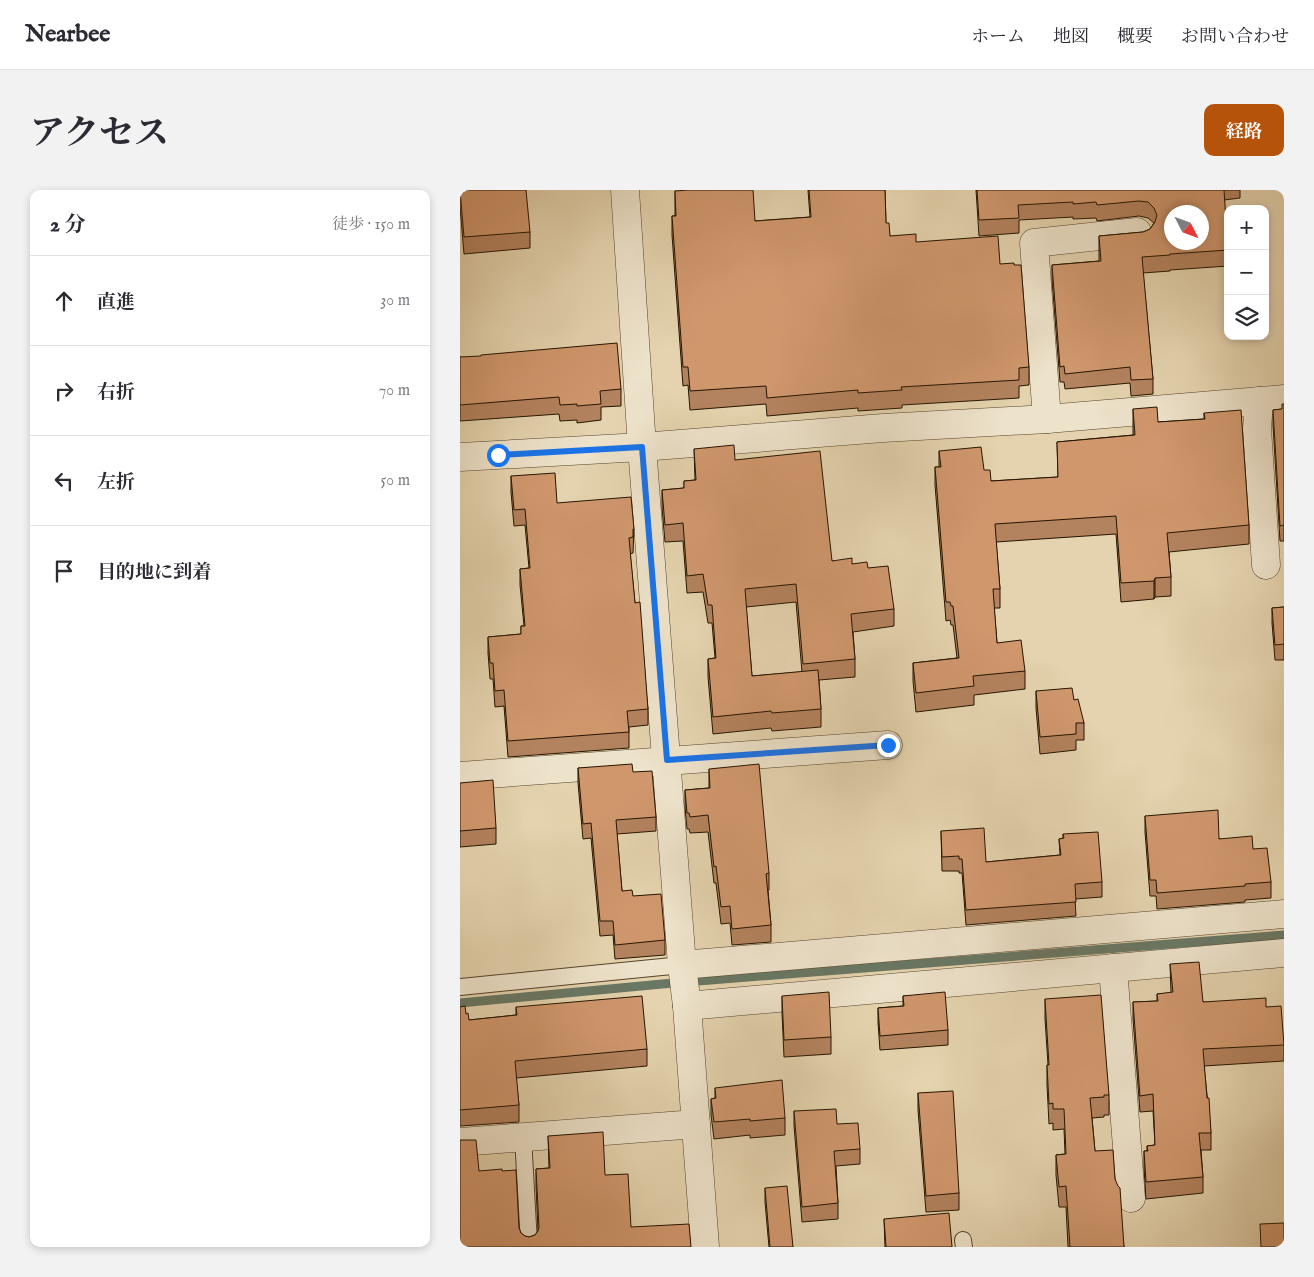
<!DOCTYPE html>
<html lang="ja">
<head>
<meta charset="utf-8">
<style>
	:root { --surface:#fff; --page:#f2f2f3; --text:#2b2b33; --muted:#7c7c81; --line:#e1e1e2; --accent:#b45309 }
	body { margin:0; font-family:"IM FELL English","Noto Serif JP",serif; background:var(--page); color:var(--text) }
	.controls { position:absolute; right:15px; top:15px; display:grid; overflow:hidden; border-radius:10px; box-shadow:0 2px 8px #0003 }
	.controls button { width:45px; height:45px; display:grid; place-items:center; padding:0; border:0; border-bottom:1px solid var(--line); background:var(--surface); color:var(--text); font:25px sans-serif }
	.compass { position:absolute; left:704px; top:15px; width:45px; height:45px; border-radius:50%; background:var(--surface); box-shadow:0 2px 8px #0003; rotate:132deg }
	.stop { position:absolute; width:15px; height:15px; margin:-11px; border:4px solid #1a73e8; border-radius:50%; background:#fff }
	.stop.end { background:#1a73e8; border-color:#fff; box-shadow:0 1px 5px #0008 }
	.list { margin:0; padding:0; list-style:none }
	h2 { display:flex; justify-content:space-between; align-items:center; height:65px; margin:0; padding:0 20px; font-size:21px }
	h2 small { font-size:16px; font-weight:400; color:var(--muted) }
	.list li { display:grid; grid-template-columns:32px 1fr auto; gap:15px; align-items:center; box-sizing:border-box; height:90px; padding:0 20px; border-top:1px solid var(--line) }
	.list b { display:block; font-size:19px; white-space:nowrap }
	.list em { font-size:16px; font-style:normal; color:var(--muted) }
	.icon { flex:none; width:28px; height:28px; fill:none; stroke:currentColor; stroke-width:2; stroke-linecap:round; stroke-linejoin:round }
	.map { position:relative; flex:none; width:824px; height:1057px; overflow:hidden; border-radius:10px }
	header { display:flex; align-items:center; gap:30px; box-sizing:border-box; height:70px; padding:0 25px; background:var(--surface); border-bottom:1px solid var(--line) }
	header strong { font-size:24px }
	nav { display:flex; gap:28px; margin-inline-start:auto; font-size:18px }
	.intro { display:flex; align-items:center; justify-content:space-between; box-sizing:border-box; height:120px; padding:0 30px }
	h1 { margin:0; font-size:35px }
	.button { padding:12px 22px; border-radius:10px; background:var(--accent); color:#fff; font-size:18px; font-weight:700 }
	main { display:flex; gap:30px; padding:0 30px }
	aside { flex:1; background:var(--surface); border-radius:10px; box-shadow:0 2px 8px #0003 }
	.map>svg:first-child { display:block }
</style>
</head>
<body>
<header>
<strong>Nearbee</strong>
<nav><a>ホーム</a><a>地図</a><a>概要</a><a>お問い合わせ</a></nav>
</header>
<div class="intro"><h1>アクセス</h1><a class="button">経路</a></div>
<main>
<aside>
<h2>2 分<small>徒歩 · 150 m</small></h2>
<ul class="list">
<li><svg class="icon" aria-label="ahead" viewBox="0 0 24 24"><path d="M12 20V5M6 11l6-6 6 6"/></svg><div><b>直進</b></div><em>30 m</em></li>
<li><svg class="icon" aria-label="right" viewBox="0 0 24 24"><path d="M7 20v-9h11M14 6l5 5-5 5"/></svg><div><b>右折</b></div><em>70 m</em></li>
<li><svg class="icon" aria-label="left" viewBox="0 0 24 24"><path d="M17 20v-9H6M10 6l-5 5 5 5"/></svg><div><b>左折</b></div><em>50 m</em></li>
<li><svg class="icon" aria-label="arrive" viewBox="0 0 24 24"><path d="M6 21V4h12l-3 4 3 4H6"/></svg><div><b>目的地に到着</b></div></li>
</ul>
</aside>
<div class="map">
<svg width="824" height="1057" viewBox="0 0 824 1057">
	<rect width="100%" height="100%" fill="#e4d3ae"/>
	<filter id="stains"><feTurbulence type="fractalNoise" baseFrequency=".004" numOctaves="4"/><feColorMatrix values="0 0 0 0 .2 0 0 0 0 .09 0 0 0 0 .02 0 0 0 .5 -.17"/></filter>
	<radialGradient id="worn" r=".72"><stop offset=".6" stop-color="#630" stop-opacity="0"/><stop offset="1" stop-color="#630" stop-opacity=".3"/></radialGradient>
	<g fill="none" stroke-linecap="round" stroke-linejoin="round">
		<polyline stroke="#697764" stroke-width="9" points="0,813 213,793 824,745"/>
		<g stroke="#56442c" stroke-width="18">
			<g id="service">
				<polyline points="0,797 222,775"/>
				<polyline points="63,947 69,1054"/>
				<polyline points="503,1050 504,1057"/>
			</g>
		</g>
		<g stroke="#56442c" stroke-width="29">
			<g id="minor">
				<polyline points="165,0 182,257 222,775 227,816 245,1057"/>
				<polyline points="799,211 797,239 806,375"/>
				<polyline points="587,229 574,53 677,42"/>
				<polyline points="0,267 182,257 423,238 587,229 824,209"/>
				<polyline points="0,586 428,555"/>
				<polyline points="222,775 824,724"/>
				<polyline points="653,778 671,1008"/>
				<polyline points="227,816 824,763"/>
				<polyline points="0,952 236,934"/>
			</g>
		</g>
		<use href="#service" stroke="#ede2ca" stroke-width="16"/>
		<use href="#minor" stroke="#ede2ca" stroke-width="28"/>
	</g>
	<g fill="#b3825e" stroke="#261500" fill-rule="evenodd">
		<polygon points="0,0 70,42 70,58 4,64 0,17"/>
		<polygon points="348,0 425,0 426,33 430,46 456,52 540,74 569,177 569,195 559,196 559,208 442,215 442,218 398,221 398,218 307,226 306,214 230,220 228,195 223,196 212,45 212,26 215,26 215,1 295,31 350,27"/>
		<polygon points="516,0 780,0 780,8 764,10 768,60 768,76 710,80 710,81 683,83 693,189 693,204 671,206 670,193 605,199 604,192 600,192 592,90 592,75 639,71 639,46 683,42 690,39 694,33 688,28 679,26 637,31 636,28 613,29 613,27 559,30 559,43 519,46"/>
		<polygon points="0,167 161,199 161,216 141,217 141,230 117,233 117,230 100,231 99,224 0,231"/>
		<polygon points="824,214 824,351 820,351 813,235 813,220 822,219"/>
		<polygon points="673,219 698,232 744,229 744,223 789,335 789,354 709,362 711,387 711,406 695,407 694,409 661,412 656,344 536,352 540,399 540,418 534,418 537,453 565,481 565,499 514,505 514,515 456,522 453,491 453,473 497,468 493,435 491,435 490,430 486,431 475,295 475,277 479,277 479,261 524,280 531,291 598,287 597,252 673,245"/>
		<path d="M234,259L275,270L372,371L392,374L408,378L434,419V436L393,442L395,469V487L359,490L361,519V537L312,541L311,538L253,544L248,487V469L255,468L252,433H248L243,402L227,403L223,351L205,352L202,318V300L224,298V291L235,290ZM336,412L342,482L292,486L286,417Z"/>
		<polygon points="51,286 97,313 174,339 173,363 170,364 175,413 188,519 188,535 169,537 169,558 48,567 44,516 35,517 33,489 30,489 28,463 28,447 61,444 61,436 64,436 60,395 60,379 69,378 65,335 54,336 51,302"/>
		<polygon points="824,417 824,470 815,470 812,433 812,418"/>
		<polygon points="576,501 614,510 624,533 624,550 616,550 616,560 580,564 576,518"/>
		<polygon points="118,578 173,582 196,627 196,641 157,644 162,701 173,706 205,750 205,765 155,769 153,745 140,746 131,648 123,649 118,593"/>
		<polygon points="249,579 309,683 309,700 308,700 311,735 311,752 272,755 270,733 261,734 256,693 254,693 248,642 230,643 229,639 227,639 225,617 225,600 249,598"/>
		<polygon points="0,593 36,638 36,654 0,657"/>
		<polygon points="685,626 793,659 811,692 811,708 785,710 785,712 697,719 696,706 690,706 685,642"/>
		<polygon points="481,641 526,672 600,665 599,649 603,648 603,644 642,692 642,707 615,709 616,726 506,735 502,683 499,683 499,681 482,681"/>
		<polygon points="710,774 743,812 806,817 824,855 824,871 744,876 751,943 751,960 741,960 743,987 743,1003 686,1009 684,978 684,961 687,961 687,956 695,955 693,921 680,922 673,829 673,812 697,811 697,804 711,803"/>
		<polygon points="322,806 371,847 371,864 324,867 322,823"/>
		<polygon points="443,806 452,806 488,840 488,855 420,860 418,833 418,818 443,816"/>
		<polygon points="585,809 649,905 649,925 644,925 644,927 632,928 635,961 655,989 664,1057 608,1057 606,1017 599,1017 596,985 596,965 605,964 604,939 593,940 593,933 589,934 587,895 587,875 588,875 585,829"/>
		<polygon points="0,817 6,824 9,830 56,825 56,817 187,859 187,876 56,888 59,915 59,932 0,936"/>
		<polygon points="255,898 325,928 325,945 290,948 290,945 254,949 251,925 251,909 255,908"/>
		<polygon points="458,903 499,1003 499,1020 466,1022 458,920"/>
		<polygon points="334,921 377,934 400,959 400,974 376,976 378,1013 378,1029 342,1032 334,936"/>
		<polygon points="88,946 145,985 171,1037 0,1057 19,981 59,1038 61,1043 65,1046 69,1047 75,1045 78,1041 76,996 76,979 89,978"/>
		<polygon points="305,998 333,1057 309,1057 305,1012"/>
		<polygon points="424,1029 492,1057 425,1057"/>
	</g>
	<polygon fill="#926a4c" stroke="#261500" points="695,388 695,407 694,409 694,391"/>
	<g fill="#d0976d" stroke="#261500" fill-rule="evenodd">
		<polygon points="0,0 66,0 70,42 4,47"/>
		<polygon points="228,0 293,0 295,31 351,27 349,0 425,0 426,33 429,33 430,46 456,44 456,52 538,46 540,74 554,73 554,75 561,75 569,177 559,178 559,190 441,197 442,200 398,203 398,200 307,208 306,196 230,201 228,177 223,177 212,26 216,26 215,1"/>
		<path d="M517,0H764L768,60L710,64V65L682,67L693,189L671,190L670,177L605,184L604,176L600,177L592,75L641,71L639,46L683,42L690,39L695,32L697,25L694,18L688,12L679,11L637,15L636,12L613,14V12L558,15L559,28L519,30ZM712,22H742V52H712Z"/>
		<polygon points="157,153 161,199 140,201 141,214 117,216 117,214 100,215 99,207 0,215 0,167 21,166 21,165"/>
		<polygon points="822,214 824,214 824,335 820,336 813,220 822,219"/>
		<polygon points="697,217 698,232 745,229 744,223 781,220 789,335 707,343 711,387 695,388 694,391 661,393 656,326 535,334 540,399 533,399 537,453 561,450 565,481 513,486 514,496 456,503 453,473 499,468 493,416 491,416 490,412 486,412 475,277 481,277 479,261 521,257 524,280 530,280 531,291 598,287 597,252 675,245 673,219"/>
		<polygon points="274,255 275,270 360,261 372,371 392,368 392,374 407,372 408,378 428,376 434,419 391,424 395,469 343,474 336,394 285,399 292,486 358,480 361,519 312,523 311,521 253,527 248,469 256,468 252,415 248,415 243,384 227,386 223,333 205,335 202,300 224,298 224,291 236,290 234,259"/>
		<polygon points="95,283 97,313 171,307 174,339 173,339 173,347 169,348 175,413 180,412 188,519 167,521 169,542 48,551 44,500 35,501 33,473 30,473 28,447 61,444 61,436 65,436 60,379 70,378 65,319 54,320 51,286"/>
		<polygon points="824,417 824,454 815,455 812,418"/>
		<polygon points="612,498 614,510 618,509 624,533 616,533 616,544 580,547 576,501"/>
		<polygon points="172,574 173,582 192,581 196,627 156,630 162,701 172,700 173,706 201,704 205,750 155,755 153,731 140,731 131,633 123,634 118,578"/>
		<polygon points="299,574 309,683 306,684 311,735 272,739 270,716 261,717 256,676 254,677 248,625 230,627 229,623 227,623 225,600 250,598 249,579"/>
		<polygon points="33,590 36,638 0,641 0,593"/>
		<polygon points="758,620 759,649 792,646 793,659 807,658 811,692 785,694 785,696 697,703 696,690 690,690 685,626"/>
		<polygon points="524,638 526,672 601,665 599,649 604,648 603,644 638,642 642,692 615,694 616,712 506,720 502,669 499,669 499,666 482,667 481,641"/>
		<polygon points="739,772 743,812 806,808 806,817 821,816 824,855 743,859 747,908 749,908 751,943 739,943 743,987 686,992 684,961 688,961 687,956 695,955 693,904 680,906 673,812 698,811 697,804 713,802 710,774"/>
		<polygon points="369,802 371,847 324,850 322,806"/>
		<polygon points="485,802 488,840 420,846 418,818 444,816 443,806"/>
		<polygon points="641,805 649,905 644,905 644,907 630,908 635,961 653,960 655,989 658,996 660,998 664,1057 610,1057 606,996 599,997 596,965 606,964 604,919 593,919 593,913 589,914 587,875 589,875 585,809"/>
		<polygon points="182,806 187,859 55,871 59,915 0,920 0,817 5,816 6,824 8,823 9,830 57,825 56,817"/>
		<polygon points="322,890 325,928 290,931 290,929 254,932 251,909 256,908 255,898"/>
		<polygon points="493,901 499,1003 466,1006 458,903"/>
		<polygon points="376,919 377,934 398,933 400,959 374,961 378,1013 342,1017 334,921"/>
		<polygon points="143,942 145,985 168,984 171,1037 229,1034 231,1057 0,1057 0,950 16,950 19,981 42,979 42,981 56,980 59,1038 61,1043 65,1046 69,1047 75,1045 78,1041 79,1037 76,979 90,978 88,946"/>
		<polygon points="327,996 333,1057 310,1057 305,998"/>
		<polygon points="489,1023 492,1057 426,1057 424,1029"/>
		<polygon points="824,1033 824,1057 801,1057 800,1034"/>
	</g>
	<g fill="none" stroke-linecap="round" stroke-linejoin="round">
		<polyline stroke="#1a73e8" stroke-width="6" points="38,265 182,257 207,570 428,555"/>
	</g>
	<rect width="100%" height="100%" filter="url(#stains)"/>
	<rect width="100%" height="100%" fill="url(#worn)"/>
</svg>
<div class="controls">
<button>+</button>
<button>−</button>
<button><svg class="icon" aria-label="layers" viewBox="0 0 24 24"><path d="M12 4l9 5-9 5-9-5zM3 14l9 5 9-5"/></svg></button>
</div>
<svg class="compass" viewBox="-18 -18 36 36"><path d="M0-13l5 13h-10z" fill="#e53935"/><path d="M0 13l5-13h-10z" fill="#7c7c81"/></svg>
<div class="stop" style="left:38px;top:265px"></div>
<div class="stop end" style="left:428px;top:555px"></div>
</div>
</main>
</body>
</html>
